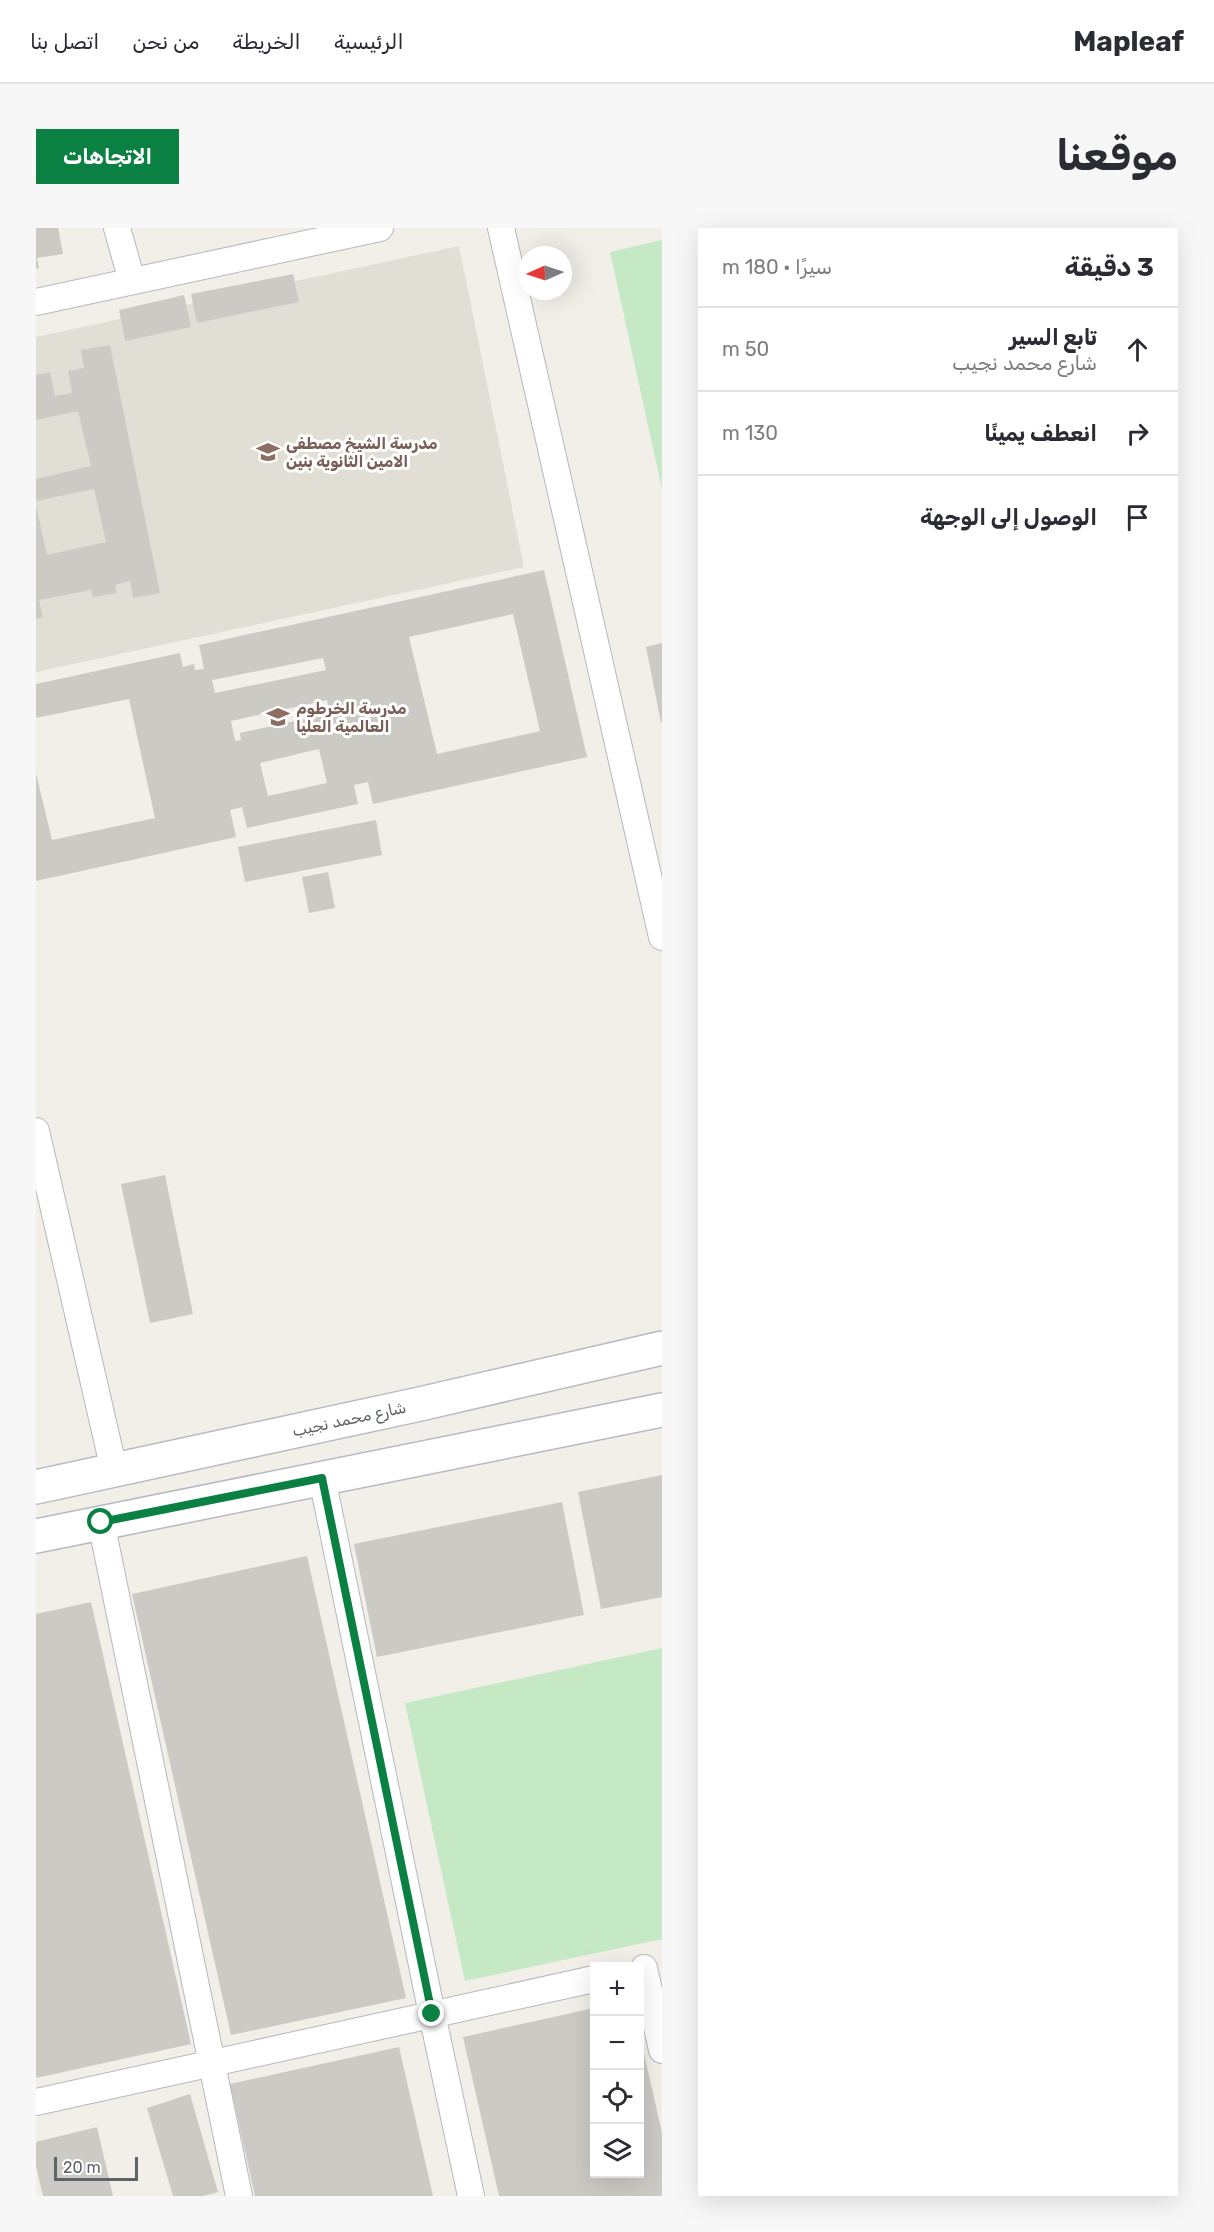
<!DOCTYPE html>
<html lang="ar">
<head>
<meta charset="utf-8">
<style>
	:root { --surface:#fff; --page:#f7f7f7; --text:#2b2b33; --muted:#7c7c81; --line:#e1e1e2; --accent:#0b8043 }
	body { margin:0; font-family:Rubik,Vazirmatn,sans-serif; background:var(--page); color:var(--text); direction:rtl }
	.controls { position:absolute; right:18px; bottom:18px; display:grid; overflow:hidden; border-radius:0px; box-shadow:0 6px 24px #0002 }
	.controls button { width:54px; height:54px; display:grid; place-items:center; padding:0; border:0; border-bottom:2px solid var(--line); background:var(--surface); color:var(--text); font:30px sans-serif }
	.compass { position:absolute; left:482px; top:18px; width:54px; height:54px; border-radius:50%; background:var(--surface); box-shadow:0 6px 24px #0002; rotate:267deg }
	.scale { position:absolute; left:18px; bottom:15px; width:84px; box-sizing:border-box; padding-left:6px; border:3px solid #5f6368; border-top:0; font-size:16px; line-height:21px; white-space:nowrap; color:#5f6368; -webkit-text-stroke:4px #fff; paint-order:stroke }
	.stop { position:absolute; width:18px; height:18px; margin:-14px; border:4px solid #0b8043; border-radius:50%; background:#fff }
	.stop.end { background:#0b8043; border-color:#fff; box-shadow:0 2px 6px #0008 }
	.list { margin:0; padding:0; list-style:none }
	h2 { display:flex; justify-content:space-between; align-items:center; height:78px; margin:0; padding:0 24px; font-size:26px }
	h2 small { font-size:20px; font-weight:400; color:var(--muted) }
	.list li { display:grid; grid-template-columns:39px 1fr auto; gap:18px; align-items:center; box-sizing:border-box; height:84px; padding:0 24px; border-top:2px solid var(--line) }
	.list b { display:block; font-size:22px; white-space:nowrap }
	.list p { margin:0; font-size:20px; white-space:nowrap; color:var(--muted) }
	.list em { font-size:20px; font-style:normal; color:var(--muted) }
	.icon { flex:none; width:33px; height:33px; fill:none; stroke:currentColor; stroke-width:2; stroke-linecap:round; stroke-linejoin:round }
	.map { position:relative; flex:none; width:626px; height:1968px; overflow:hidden; direction:ltr; border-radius:0px }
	header { display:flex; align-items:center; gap:36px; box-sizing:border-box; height:84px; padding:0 30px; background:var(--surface); border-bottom:2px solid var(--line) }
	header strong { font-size:28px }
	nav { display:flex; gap:33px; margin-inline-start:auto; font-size:21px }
	.intro { display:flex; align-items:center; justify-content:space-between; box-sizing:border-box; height:144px; padding:0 36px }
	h1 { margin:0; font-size:42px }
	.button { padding:15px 27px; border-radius:0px; background:var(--accent); color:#fff; font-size:21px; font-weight:700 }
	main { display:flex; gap:36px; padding:0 36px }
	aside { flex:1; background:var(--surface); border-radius:0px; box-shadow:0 6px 24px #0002 }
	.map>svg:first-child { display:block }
</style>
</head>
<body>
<header>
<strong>Mapleaf</strong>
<nav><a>الرئيسية</a><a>الخريطة</a><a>من نحن</a><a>اتصل بنا</a></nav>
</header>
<div class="intro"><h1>موقعنا</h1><a class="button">الاتجاهات</a></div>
<main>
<aside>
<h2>3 دقيقة<small>سيرًا · 180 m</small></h2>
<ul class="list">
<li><svg class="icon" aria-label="ahead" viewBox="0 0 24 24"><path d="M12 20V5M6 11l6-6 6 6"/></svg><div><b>تابع السير</b><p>شارع محمد نجيب</p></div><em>50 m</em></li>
<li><svg class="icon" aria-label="right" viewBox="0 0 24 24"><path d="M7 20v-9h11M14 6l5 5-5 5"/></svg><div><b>انعطف يمينًا</b></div><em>130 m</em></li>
<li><svg class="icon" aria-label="arrive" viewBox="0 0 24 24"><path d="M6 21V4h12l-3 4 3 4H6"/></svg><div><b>الوصول إلى الوجهة</b></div></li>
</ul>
</aside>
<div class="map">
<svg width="626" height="1968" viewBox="0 0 626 1968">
	<rect width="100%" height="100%" fill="#f1efe8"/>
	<polygon fill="#e1ded6" points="423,18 488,339 0,444 0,109"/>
	<g fill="#c5e8c5">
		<polygon points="626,12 626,261 574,24"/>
		<polygon points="626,1420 626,1711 429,1753 369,1475"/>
	</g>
	<g fill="#cccac5" fill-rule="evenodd">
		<polygon points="0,0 22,0 27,26 1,30 3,40 0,41"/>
		<polygon points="257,46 263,74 161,95 155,66"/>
		<polygon points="148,67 155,99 89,113 83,82"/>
		<polygon points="74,117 124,365 97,370 94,353 79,357 81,365 57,369 55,362 3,372 7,389 0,391 0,278 11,327 70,314 58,261 0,273 0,251 55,238 42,183 0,192 0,147 14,144 19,168 36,165 32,143 48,140 45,122"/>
		<path d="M508,342L551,529L337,576L332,554L318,557L322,576L211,600L206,579L194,582L200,609L0,653V545L16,612L119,590L93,471L0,490V456L144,425L147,439L158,436L159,442L168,441L163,417ZM477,386L504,503L401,526L373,409ZM287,430L290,442L179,465L176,452ZM291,472L296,494L289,496L287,487L204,505L205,512L199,513L195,493ZM283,521L291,555L232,568L224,535Z"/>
		<polygon points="626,415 626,495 625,495 610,419"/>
		<polygon points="340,592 346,627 209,654 202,619"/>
		<polygon points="292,644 299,680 273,685 266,649"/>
		<polygon points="129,947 157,1086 114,1095 85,956"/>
		<polygon points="626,1247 626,1369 565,1381 542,1264"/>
		<polygon points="526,1274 548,1387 341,1429 318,1316"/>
		<polygon points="271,1328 370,1770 195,1807 96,1366"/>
		<polygon points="55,1374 155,1816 0,1850 0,1386"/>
		<polygon points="558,1780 558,1946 604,1946 604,1808 626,1905 626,1968 463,1968 427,1809"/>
		<polygon points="363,1819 397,1968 219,1968 194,1856"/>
		<polygon points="154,1866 182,1964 167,1968 137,1968 111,1880"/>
		<polygon points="61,1899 77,1968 7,1968 0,1938 0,1914"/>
	</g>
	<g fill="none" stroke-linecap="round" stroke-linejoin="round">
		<g stroke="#b5b8bc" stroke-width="28">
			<g id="minor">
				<polyline points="81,0 96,53"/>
				<polyline points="465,0 626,709"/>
				<polyline points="0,74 344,0"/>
				<polyline points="0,903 78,1242"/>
				<polyline points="286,1250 396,1786 435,1968"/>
				<polyline points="65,1294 203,1968"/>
				<polyline points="608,1740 626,1822"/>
				<polyline points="0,1874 558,1751"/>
			</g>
		</g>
		<g stroke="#b6babf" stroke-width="36">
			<g id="secondary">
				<polyline points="0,1259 384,1176 626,1120"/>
				<polyline points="0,1308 626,1182"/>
			</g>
		</g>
		<use href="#minor" stroke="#fff" stroke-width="26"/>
		<use href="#secondary" stroke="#fff" stroke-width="33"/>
	</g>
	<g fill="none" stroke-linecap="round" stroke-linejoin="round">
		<polyline stroke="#0b8043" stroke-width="8" points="65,1294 286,1250 396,1786"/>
	</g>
	<defs>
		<g id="school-bare" transform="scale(1.8)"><path d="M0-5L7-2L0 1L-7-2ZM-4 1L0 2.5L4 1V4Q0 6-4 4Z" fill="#8d6e63" stroke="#fff" stroke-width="2.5" paint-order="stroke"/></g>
	</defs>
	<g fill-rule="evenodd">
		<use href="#school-bare" x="232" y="224"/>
		<use href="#school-bare" x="242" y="489"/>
	</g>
	<g text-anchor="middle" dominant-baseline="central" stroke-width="6" stroke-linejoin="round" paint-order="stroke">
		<g font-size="16" font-weight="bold" fill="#785e54" stroke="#fff" text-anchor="start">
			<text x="250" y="215">مدرسة الشيخ مصطفى<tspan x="250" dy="18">الامين الثانوية بنين</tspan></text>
			<text x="260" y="480">مدرسة الخرطوم<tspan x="260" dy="18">العالمية العليا</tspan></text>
		</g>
		<g font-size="16" fill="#5f6368" stroke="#fff">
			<text transform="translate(313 1191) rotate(-12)">شارع محمد نجيب</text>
		</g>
	</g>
</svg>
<div class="controls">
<button>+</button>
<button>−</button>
<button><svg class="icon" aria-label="locate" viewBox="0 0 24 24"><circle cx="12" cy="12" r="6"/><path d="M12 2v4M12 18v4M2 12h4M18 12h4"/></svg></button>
<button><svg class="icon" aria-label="layers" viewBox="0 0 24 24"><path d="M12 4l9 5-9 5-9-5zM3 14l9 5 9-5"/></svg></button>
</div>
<svg class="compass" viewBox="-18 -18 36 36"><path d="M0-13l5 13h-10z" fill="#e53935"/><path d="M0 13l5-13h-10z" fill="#7c7c81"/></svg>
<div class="scale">20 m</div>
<div class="stop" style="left:65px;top:1294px"></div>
<div class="stop end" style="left:396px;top:1786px"></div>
</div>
</main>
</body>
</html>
